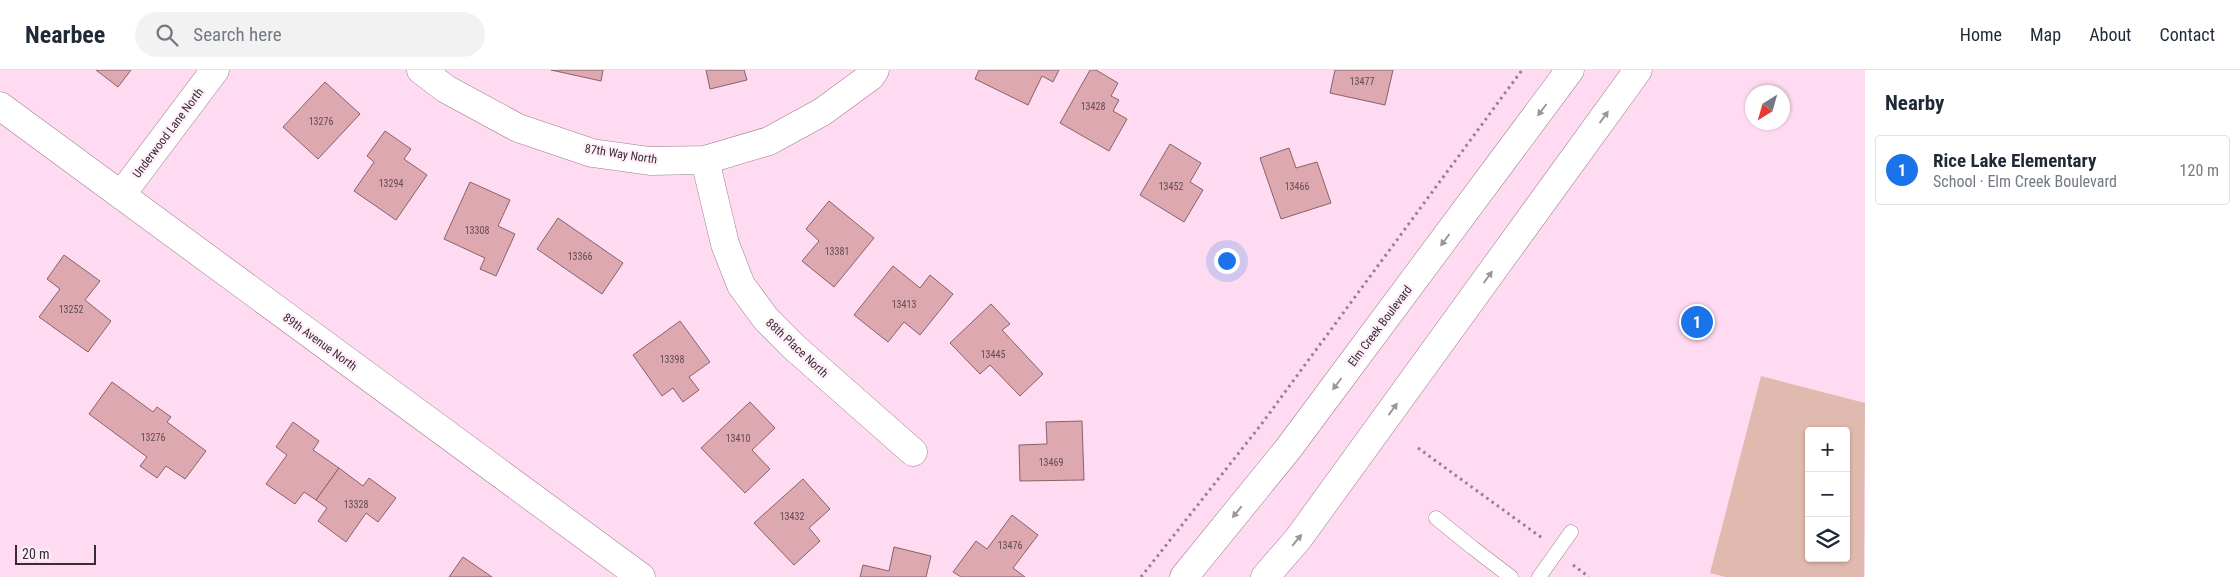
<!DOCTYPE html>
<html lang="en">
<head>
<meta charset="utf-8">
<style>
	:root { --surface:#fff; --page:#f2f2f3; --text:#1f2937; --muted:#747a83; --line:#e0e1e3; --accent:#1a73e8 }
	body { margin:0; font-family:"Roboto Condensed",sans-serif; background:var(--page); color:var(--text) }
	.controls { position:absolute; right:15px; bottom:15px; display:grid; overflow:hidden; border-radius:5px; box-shadow:0 1px 4px #0004 }
	.controls button { width:45px; height:45px; display:grid; place-items:center; padding:0; border:0; border-bottom:1px solid var(--line); background:var(--surface); color:var(--text); font:25px sans-serif }
	.compass { position:absolute; left:1745px; top:15px; width:45px; height:45px; border-radius:50%; background:var(--surface); box-shadow:0 1px 4px #0004; rotate:217deg }
	.scale { position:absolute; left:15px; bottom:12px; width:81px; box-sizing:border-box; padding-left:5px; border:2px solid #392c34; border-top:0; font-size:14px; line-height:18px; white-space:nowrap; color:#392c34; -webkit-text-stroke:4px #feeff8; paint-order:stroke }
	.you { position:absolute; left:1226px; top:190px; width:18px; height:18px; margin:-12px; border:4px solid #fff; border-radius:50%; background:#1a73e8; box-shadow:0 0 0 8px #1a73e833 }
	.badge { display:grid; place-items:center; width:32px; height:32px; border-radius:50%; background:var(--accent); color:#fff; font-size:16px; font-weight:700 }
	.pin { position:absolute; translate:-50% -50%; border:2px solid #fff; box-shadow:0 1px 5px #0006 }
	.list { margin:0; padding:0; list-style:none }
	h2 { display:flex; justify-content:space-between; align-items:center; height:65px; margin:0; padding:0 20px; font-size:21px }
	h2 small { font-size:16px; font-weight:400; color:var(--muted) }
	.list li { display:grid; grid-template-columns:32px 1fr auto; gap:15px; align-items:center; box-sizing:border-box; height:70px; margin:0 10px 10px; padding:0 10px; border:1px solid var(--line); border-radius:5px }
	.list b { display:block; font-size:19px; white-space:nowrap }
	.list p { margin:0; font-size:16px; white-space:nowrap; color:var(--muted) }
	.list em { font-size:16px; font-style:normal; color:var(--muted) }
	.icon { flex:none; width:28px; height:28px; fill:none; stroke:currentColor; stroke-width:2; stroke-linecap:round; stroke-linejoin:round }
	.map { position:relative; flex:none; width:1865px; height:507px; overflow:hidden }
	header { display:flex; align-items:center; gap:30px; box-sizing:border-box; height:70px; padding:0 25px; background:var(--surface); border-bottom:1px solid var(--line) }
	header strong { font-size:24px }
	nav { display:flex; gap:28px; margin-inline-start:auto; font-size:18px }
	.search { width:350px; height:45px; background:var(--page); display:flex; align-items:center; gap:12px; box-sizing:border-box; padding:0 18px; border-radius:28px; color:var(--muted); font-size:19px }
	main { display:flex }
	aside { flex:1; background:var(--surface) }
	.map>svg:first-child { display:block }
</style>
</head>
<body>
<header>
<strong>Nearbee</strong>
<div class="search"><svg class="icon" aria-label="search" viewBox="0 0 24 24"><circle cx="10" cy="10" r="6"/><path d="M15 15l6 6"/></svg>Search here</div>
<nav><a>Home</a><a>Map</a><a>About</a><a>Contact</a></nav>
</header>
<main>
<div class="map">
<svg width="1865" height="507" viewBox="0 0 1865 507">
	<rect width="100%" height="100%" fill="#ffdbf1"/>
	<path fill="#e1baaf" fill-rule="evenodd" d="M1761,306L1865,333L1864,507H1725L1710,503ZM1809,361H1846V488H1809Z"/>
	<g fill="#dda8b0" stroke="#876268">
		<polygon points="96,0 131,0 118,17"/>
		<polygon points="551,0 603,0 601,11"/>
		<polygon points="706,0 744,0 747,10 710,19"/>
		<polygon points="979,0 1059,0 1053,12 1042,6 1028,35 975,9"/>
		<polygon points="1090,0 1096,0 1118,13 1111,26 1119,30 1113,41 1127,49 1109,81 1060,53"/>
		<polygon points="1335,0 1393,0 1385,35 1330,23"/>
		<polygon points="325,12 360,44 318,89 283,57"/>
		<polygon points="385,61 411,79 404,89 427,105 396,150 354,121 374,92 367,86"/>
		<polygon points="1170,74 1201,93 1190,112 1203,120 1184,152 1140,125"/>
		<polygon points="1289,78 1296,98 1317,92 1331,133 1281,149 1260,88"/>
		<polygon points="470,112 510,130 498,156 515,164 496,206 480,199 485,188 444,169"/>
		<polygon points="829,131 874,168 834,217 802,191 819,171 806,159"/>
		<polygon points="558,148 623,193 602,224 537,179"/>
		<polygon points="64,185 100,211 85,230 111,251 88,282 39,247 60,219 47,209"/>
		<polygon points="893,196 920,218 930,205 953,224 920,265 904,252 888,272 854,245"/>
		<polygon points="991,234 1010,254 1002,260 1043,304 1020,326 990,295 980,304 950,273"/>
		<polygon points="680,251 710,292 689,307 699,320 683,332 673,318 662,326 633,285"/>
		<polygon points="112,312 153,342 157,337 171,347 167,352 206,381 185,409 166,396 157,408 140,396 147,387 89,344"/>
		<polygon points="750,332 775,358 752,380 770,399 745,423 701,378"/>
		<polygon points="1082,351 1084,410 1020,411 1019,375 1047,374 1046,352"/>
		<polygon points="293,352 319,371 313,380 339,398 316,430 304,422 295,434 266,414 287,385 276,377"/>
		<polygon points="339,398 363,416 369,408 396,428 378,452 366,443 346,472 318,451 327,438 316,430"/>
		<polygon points="803,409 830,439 809,458 820,471 794,495 754,453"/>
		<polygon points="1012,445 1038,465 1013,498 1025,507 961,507 953,502 976,471 987,479"/>
		<polygon points="894,477 931,486 926,507 860,507 863,495 889,501"/>
		<polygon points="463,487 492,507 449,507"/>
	</g>
	<g fill="none" stroke-linecap="round" stroke-linejoin="round">
		<g stroke="#9c7c90" stroke-width="15">
			<g id="service">
				<polyline points="1436,448 1473,478 1511,507"/>
				<polyline points="1539,507 1571,462"/>
			</g>
		</g>
		<g stroke="#9c7c90" stroke-width="29">
			<g id="minor">
				<polyline points="421,0 446,19 518,58 592,83 650,91 705,90 769,71 822,42 870,7 875,0"/>
				<polyline points="705,90 725,174 741,215 766,249 794,277 913,382"/>
				<polyline points="121,125 215,0"/>
			</g>
		</g>
		<g stroke="#9c7c90" stroke-width="29">
			<polyline id="tertiary" points="0,36 641,507"/>
		</g>
		<g stroke="#9c7c90" stroke-width="29">
			<g id="secondary">
				<polyline points="1184,507 1288,379 1570,0"/>
				<polyline points="1265,507 1298,469 1638,0"/>
			</g>
		</g>
		<g stroke="#977f8d" stroke-width="3" stroke-dasharray="2.5 4" stroke-linecap="butt">
			<polyline points="1418,378 1542,468"/>
			<polyline points="1573,495 1589,507"/>
			<polyline points="1141,507 1260,356 1522,0"/>
		</g>
		<use href="#service" stroke="#fff" stroke-width="14"/>
		<use href="#minor" stroke="#fff" stroke-width="28"/>
		<use href="#tertiary" stroke="#fff" stroke-width="28"/>
		<use href="#secondary" stroke="#fff" stroke-width="28"/>
	</g>
	<defs><path id="oneway-solid" d="M-6-.8H1V-3.2L6.5 0L1 3.2V.8H-6Z" transform="scale(1.25)"/></defs>
	<g fill="#9c969a">
		<use href="#oneway-solid" transform="translate(1542 40) rotate(127)"/>
		<use href="#oneway-solid" transform="translate(1604 47) rotate(-54)"/>
		<use href="#oneway-solid" transform="translate(1445 170) rotate(127)"/>
		<use href="#oneway-solid" transform="translate(1488 207) rotate(-54)"/>
		<use href="#oneway-solid" transform="translate(1337 314) rotate(127)"/>
		<use href="#oneway-solid" transform="translate(1393 339) rotate(-54)"/>
		<use href="#oneway-solid" transform="translate(1237 442) rotate(129)"/>
		<use href="#oneway-solid" transform="translate(1297 470) rotate(-51)"/>
	</g>
	<g text-anchor="middle" dominant-baseline="central" stroke-width="4.5" stroke-linejoin="round" paint-order="stroke">
		<g font-size="10" fill="#624b53">
			<text x="1362" y="11">13477</text>
			<text x="1093" y="36">13428</text>
			<text x="321" y="51">13276</text>
			<text x="391" y="113">13294</text>
			<text x="1171" y="116">13452</text>
			<text x="1297" y="116">13466</text>
			<text x="477" y="160">13308</text>
			<text x="837" y="181">13381</text>
			<text x="580" y="186">13366</text>
			<text x="904" y="234">13413</text>
			<text x="71" y="239">13252</text>
			<text x="993" y="284">13445</text>
			<text x="672" y="289">13398</text>
			<text x="153" y="367">13276</text>
			<text x="738" y="368">13410</text>
			<text x="1051" y="392">13469</text>
			<text x="356" y="434">13328</text>
			<text x="792" y="446">13432</text>
			<text x="1010" y="475">13476</text>
		</g>
		<g font-size="12" fill="#392c34" stroke="#feeff8">
			<text transform="translate(168 63) rotate(-53)">Underwood Lane North</text>
			<text transform="translate(621 84) rotate(9)">87th Way North</text>
			<text transform="translate(1380 256) rotate(-53)">Elm Creek Boulevard</text>
			<text transform="translate(320 272) rotate(36)">89th Avenue North</text>
			<text transform="translate(797 278) rotate(43)">88th Place North</text>
		</g>
	</g>
</svg>
<div class="controls">
<button>+</button>
<button>−</button>
<button><svg class="icon" aria-label="layers" viewBox="0 0 24 24"><path d="M12 4l9 5-9 5-9-5zM3 14l9 5 9-5"/></svg></button>
</div>
<svg class="compass" viewBox="-18 -18 36 36"><path d="M0-13l5 13h-10z" fill="#e53935"/><path d="M0 13l5-13h-10z" fill="#747a83"/></svg>
<div class="scale">20 m</div>
<div class="you"></div>
<div class="pin badge" style="left:1697px;top:252px">1</div>
</div>
<aside>
<h2>Nearby<small></small></h2>
<ul class="list">
<li><span class="badge">1</span><div><b>Rice Lake Elementary</b><p>School · Elm Creek Boulevard</p></div><em>120 m</em></li>
</ul>
</aside>
</main>
</body>
</html>
